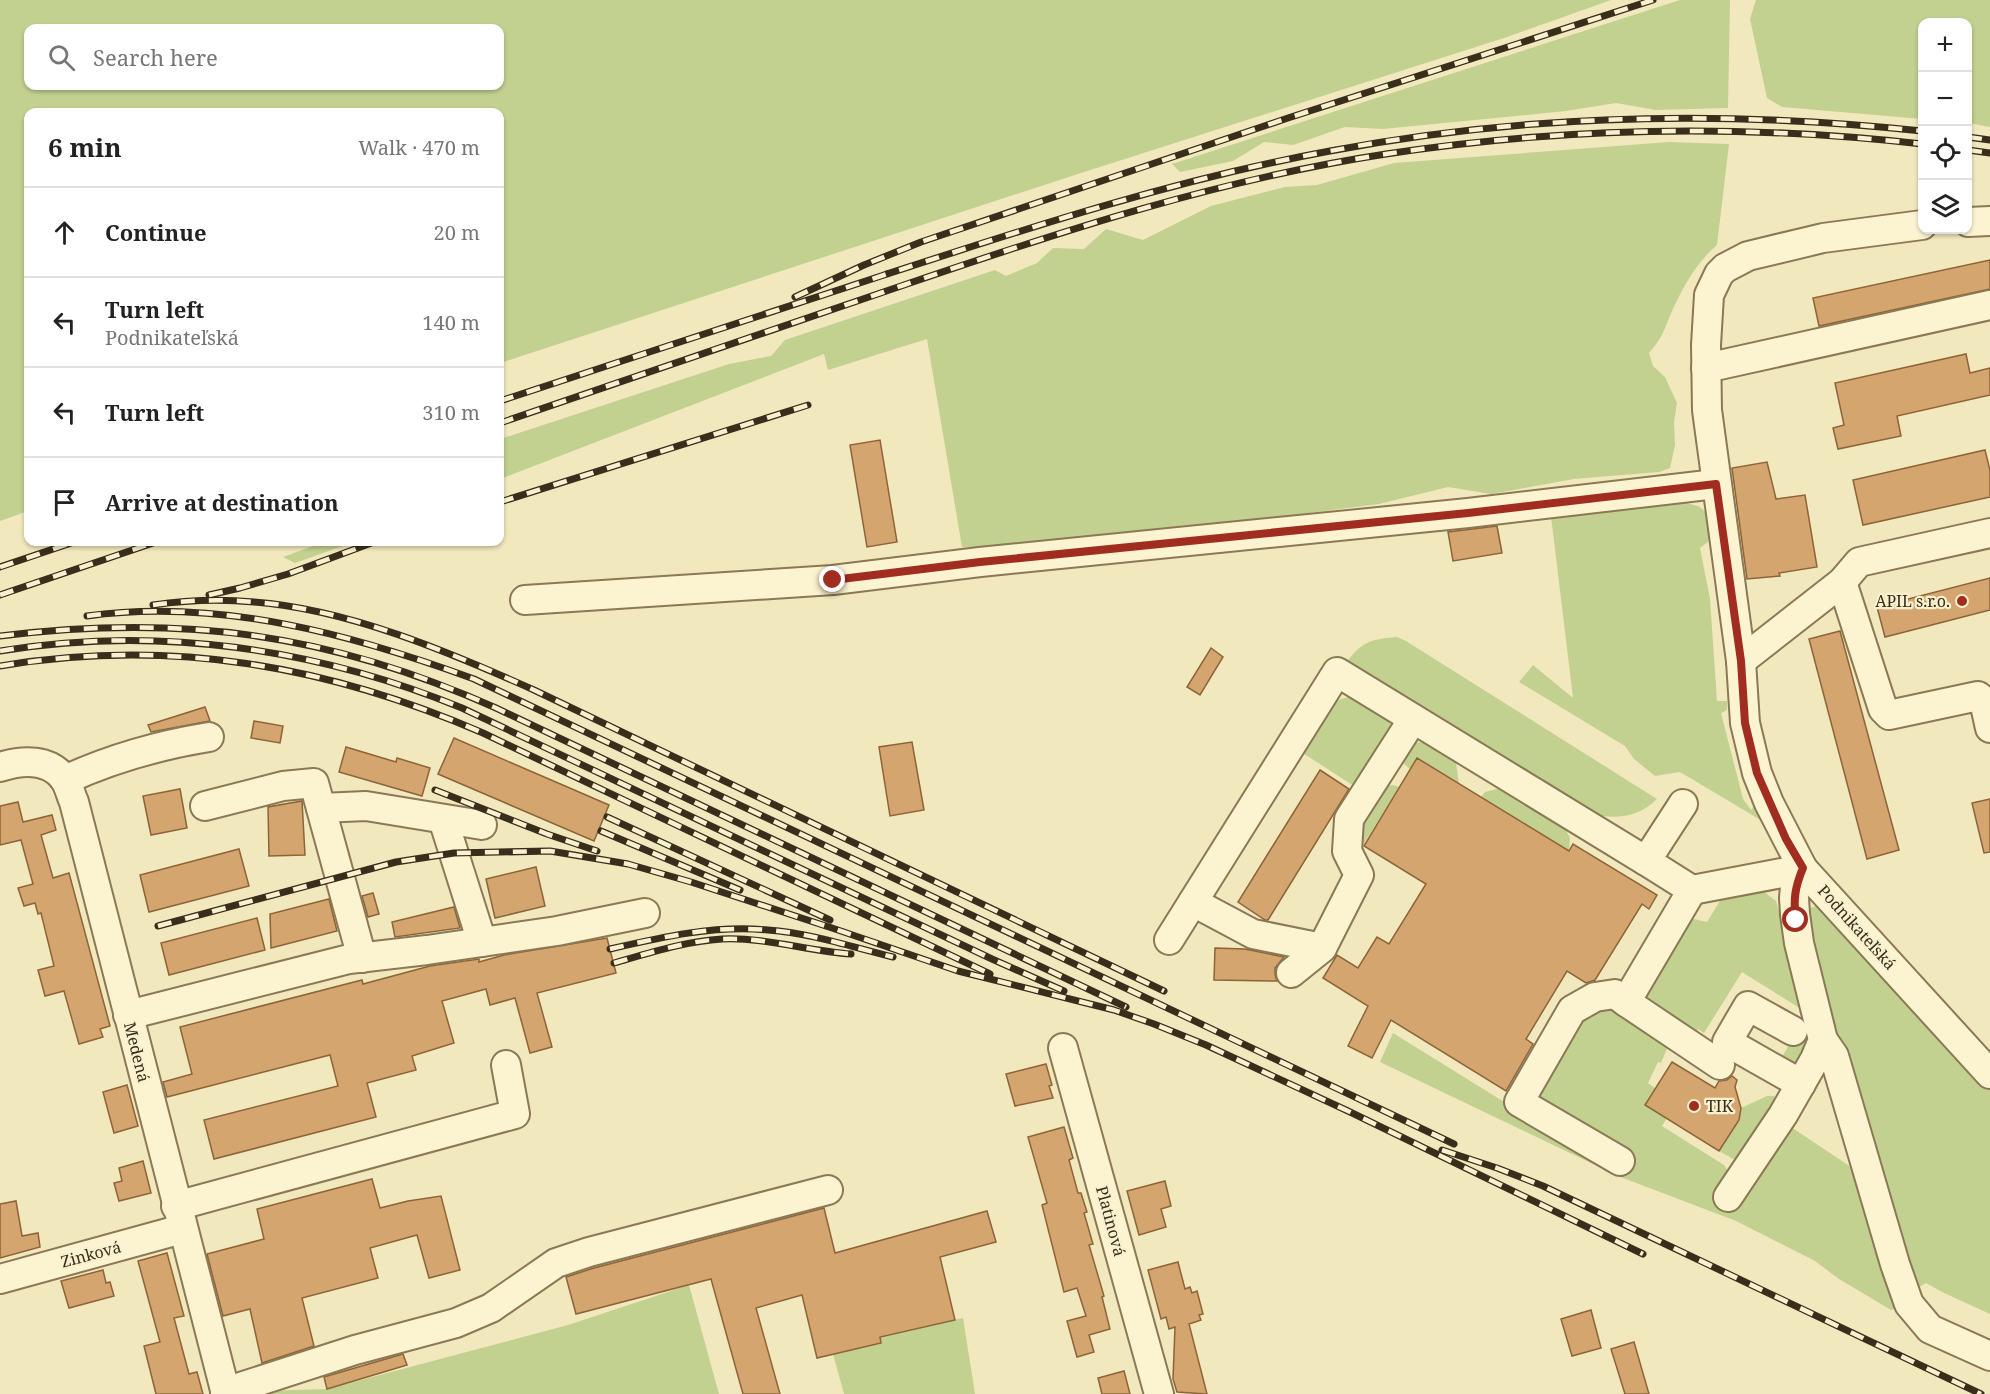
<!DOCTYPE html>
<html lang="en">
<head>
<meta charset="utf-8">
<style>
	:root { --surface:#fff; --page:#f6f6f6; --text:#222; --muted:#767676; --line:#e0e0e0 }
	body { margin:0; font-family:"Noto Serif",serif; background:var(--page); color:var(--text) }
	.controls { position:absolute; right:18px; top:18px; display:grid; overflow:hidden; border-radius:12px; box-shadow:0 2px 4px #0004 }
	.controls button { width:54px; height:54px; display:grid; place-items:center; padding:0; border:0; border-bottom:2px solid var(--line); background:var(--surface); color:var(--text); font:30px sans-serif }
	.stop { position:absolute; width:18px; height:18px; margin:-14px; border:4px solid #a02d1f; border-radius:50%; background:#fff }
	.stop.end { background:#a02d1f; border-color:#fff; box-shadow:0 2px 6px #0008 }
	.list { margin:0; padding:0; list-style:none }
	h2 { display:flex; justify-content:space-between; align-items:center; height:78px; margin:0; padding:0 24px; font-size:26px }
	h2 small { font-size:20px; font-weight:400; color:var(--muted) }
	.list li { display:grid; grid-template-columns:39px 1fr auto; gap:18px; align-items:center; box-sizing:border-box; height:90px; padding:0 24px; border-top:2px solid var(--line) }
	.list b { display:block; font-size:22px; white-space:nowrap }
	.list p { margin:0; font-size:20px; white-space:nowrap; color:var(--muted) }
	.list em { font-size:20px; font-style:normal; color:var(--muted) }
	.icon { flex:none; width:33px; height:33px; fill:none; stroke:currentColor; stroke-width:2; stroke-linecap:round; stroke-linejoin:round }
	.map { position:relative; flex:none; width:1990px; height:1394px; overflow:hidden }
	.search { position:absolute; background:var(--surface); box-shadow:0 2px 4px #0004; left:24px; top:24px; width:480px; height:66px; display:flex; align-items:center; gap:15px; box-sizing:border-box; padding:0 21px; border-radius:12px; color:var(--muted); font-size:22px }
	.panel { position:absolute; background:var(--surface); box-shadow:0 2px 4px #0004; left:24px; top:108px; width:480px; height:438px; border-radius:12px }
	.map>svg:first-child { display:block }
</style>
</head>
<body>
<div class="map">
<svg width="1990" height="1394" viewBox="0 0 1990 1394">
	<rect width="100%" height="100%" fill="#f2e8bd"/>
	<g fill="#c2d190" fill-rule="evenodd">
		<path d="M0,0H1611L1504,38L1081,173L500,363V112H28V511L0,521ZM28,28H500V86H28Z"/>
		<polygon points="1680,0 1730,0 1728,108 1656,110 1616,103 1566,111 1383,129 1345,127 1293,145 1264,142 1233,161 1180,172 1172,164"/>
		<polygon points="1756,0 1990,0 1990,127 1968,123 1968,22 1922,22 1922,119 1782,107 1767,98 1750,19"/>
		<path d="M1669,142L1729,144L1717,245C1696,263 1683,287 1672,311C1664,330 1663,337 1649,353L1653,366L1665,377L1677,403L1674,422L1675,445L1670,468L1659,472L1574,479L1491,494L1448,487L1379,504L1114,538H1068L1015,551L962,547L927,339L828,370L824,354L500,479V439L729,364L771,356L785,340L995,270L1006,276L1037,263L1053,248L1084,249L1106,229L1143,240L1211,206L1285,187L1317,185L1394,163Z"/>
		<polygon points="1667,498 1698,506 1712,516 1716,536 1700,548 1710,599 1717,701 1727,701 1727,710 1721,713 1743,799 1751,810 1759,798 1774,828 1680,772 1655,776 1634,759 1625,746 1519,682 1533,665 1573,698 1550,508"/>
		<polygon points="324,542 354,542 295,563 283,557"/>
		<path d="M1397,637L1406,641L1657,799C1642,814 1623,819 1602,816L1346,663C1361,642 1371,639 1397,637Z"/>
		<polygon points="1351,696 1389,720 1391,727 1389,736 1357,788 1295,748 1325,704"/>
		<polygon points="1423,742 1433,745 1456,763 1459,784 1418,758 1410,769 1404,764 1403,759 1414,743"/>
		<polygon points="1393,785 1399,787 1363,845 1360,840 1357,829 1386,786"/>
		<polygon points="1500,788 1562,823 1570,838 1569,851 1481,797 1485,792"/>
		<polygon points="1763,891 1776,901 1798,981 1808,1040 1794,1064 1781,1063 1782,1057 1802,1023 1801,1009 1742,972 1704,1033 1698,1029 1692,1039 1644,1004 1645,986 1689,918 1707,922 1723,896"/>
		<polygon points="1817,906 1848,931 1990,1090 1990,1314 1942,1292 1926,1283 1914,1290 1831,1031 1803,916 1809,908"/>
		<polygon points="1612,1008 1668,1046 1661,1063 1658,1062 1648,1083 1655,1088 1645,1105 1667,1118 1662,1126 1716,1160 1724,1165 1729,1173 1782,1121 1860,1173 1903,1306 1891,1310 1839,1279 1815,1261 1736,1221 1618,1176 1380,1062 1393,1033 1619,1173 1535,1098 1583,1010"/>
		<polygon points="1767,1096 1774,1096 1778,1102 1743,1159 1735,1160 1719,1151 1739,1120 1741,1108"/>
		<polygon points="689,1285 719,1394 230,1394 225,1392 327,1389 568,1325"/>
		<polygon points="963,1318 975,1394 844,1394 833,1354 881,1343 880,1337"/>
	</g>
	<g fill="#d4a56f" stroke="#8d6438" stroke-width="1.5">
		<polygon points="1990,260 1990,289 1819,326 1813,298"/>
		<polygon points="1966,354 1970,373 1990,368 1990,395 1897,416 1901,436 1838,449 1833,428 1844,425 1835,383"/>
		<polygon points="880,440 897,542 867,547 850,445"/>
		<polygon points="1985,450 1990,470 1990,497 1863,525 1853,480"/>
		<polygon points="1767,462 1776,499 1805,495 1817,567 1779,573 1780,576 1747,579 1732,468"/>
		<polygon points="1497,526 1502,553 1453,561 1448,532"/>
		<polygon points="1990,578 1990,610 1885,637 1877,607"/>
		<polygon points="1840,631 1899,850 1867,859 1809,639"/>
		<polygon points="1211,648 1223,657 1200,695 1187,687"/>
		<polygon points="205,707 210,721 151,732 148,725"/>
		<polygon points="254,721 283,726 280,743 251,738"/>
		<polygon points="454,738 609,805 594,841 438,774"/>
		<polygon points="912,742 924,810 890,816 879,747"/>
		<polygon points="346,747 396,762 397,758 430,768 422,796 339,772"/>
		<polygon points="1417,758 1569,851 1573,844 1657,895 1649,909 1642,904 1595,980 1586,983 1567,971 1526,1039 1533,1044 1506,1091 1391,1020 1372,1058 1348,1046 1368,1006 1323,978 1337,955 1358,968 1377,937 1389,944 1426,884 1364,846"/>
		<polygon points="1320,770 1349,789 1268,920 1265,920 1238,902"/>
		<polygon points="180,789 187,828 151,835 143,796"/>
		<polygon points="1990,799 1990,852 1984,853 1972,803"/>
		<polygon points="302,801 305,855 269,856 268,807"/>
		<polygon points="18,802 23,822 52,815 56,830 41,835 53,878 69,873 110,1026 100,1029 103,1037 79,1044 64,991 45,996 38,970 54,966 41,913 38,914 35,903 24,906 18,888 33,884 21,840 0,845 0,806"/>
		<polygon points="239,849 249,886 149,912 140,875"/>
		<polygon points="536,867 545,906 495,918 486,879"/>
		<polygon points="373,893 379,914 368,917 362,896"/>
		<polygon points="329,899 337,931 271,948 270,914"/>
		<polygon points="454,907 460,928 395,937 392,922"/>
		<polygon points="257,918 265,950 169,975 161,943"/>
		<polygon points="607,938 616,973 537,993 552,1047 530,1053 515,998 490,1005 486,989 442,1001 454,1043 412,1056 416,1070 367,1083 376,1117 214,1159 204,1120 338,1086 330,1055 167,1097 163,1082 192,1074 180,1027 362,980 363,984 430,966 479,959 479,962 504,955"/>
		<polygon points="1215,948 1245,949 1284,957 1275,968 1275,975 1277,981 1214,980"/>
		<polygon points="1672,1062 1715,1088 1719,1081 1727,1080 1732,1076 1737,1080 1735,1087 1741,1108 1739,1120 1719,1151 1645,1105"/>
		<polygon points="1046,1064 1052,1085 1049,1086 1053,1098 1015,1106 1006,1074"/>
		<polygon points="127,1085 138,1126 114,1133 103,1092"/>
		<polygon points="1064,1127 1073,1158 1069,1160 1078,1193 1081,1193 1087,1212 1084,1213 1093,1244 1089,1245 1104,1296 1102,1297 1110,1329 1089,1335 1094,1352 1077,1357 1067,1321 1086,1316 1077,1288 1064,1292 1042,1205 1047,1203 1028,1137"/>
		<polygon points="143,1161 151,1193 119,1201 114,1183 122,1181 119,1168"/>
		<polygon points="372,1179 380,1208 408,1201 441,1196 460,1270 429,1278 417,1235 370,1248 378,1278 302,1298 314,1346 262,1363 250,1309 223,1316 207,1254 264,1239 257,1209"/>
		<polygon points="1165,1181 1171,1206 1161,1209 1166,1227 1139,1235 1127,1191"/>
		<polygon points="16,1201 22,1236 38,1233 40,1247 0,1258 0,1204"/>
		<polygon points="824,1208 835,1253 987,1211 996,1242 940,1257 955,1320 880,1337 881,1343 817,1358 802,1295 756,1308 780,1394 743,1394 711,1279 576,1314 566,1277 594,1268"/>
		<polygon points="167,1253 184,1316 174,1318 189,1374 197,1372 203,1394 156,1394 144,1346 160,1342 138,1261"/>
		<polygon points="1178,1262 1185,1289 1190,1287 1192,1293 1197,1291 1203,1314 1199,1315 1201,1320 1189,1324 1207,1394 1177,1392 1173,1379 1175,1327 1169,1329 1166,1317 1161,1319 1148,1270"/>
		<polygon points="103,1270 106,1283 110,1282 114,1296 69,1308 61,1281"/>
		<polygon points="1591,1310 1601,1348 1572,1356 1561,1319"/>
		<polygon points="1634,1342 1649,1394 1625,1394 1611,1349"/>
		<polygon points="403,1354 407,1365 327,1389 324,1377"/>
		<polygon points="1124,1371 1130,1394 1102,1394 1098,1378"/>
	</g>
	<g fill="none" stroke-linecap="round" stroke-linejoin="round">
		<g stroke="#8b7855" stroke-width="32">
			<g id="minor">
				<polyline points="1968,222 1990,221"/>
				<polyline points="1922,225 1823,238 1748,256 1725,268 1719,274 1709,295 1706,345 1707,410 1741,661 1745,723 1757,773 1769,803 1803,869 1990,1074"/>
				<polyline points="1706,368 1990,305"/>
				<polyline points="1842,582 1859,562 1990,533"/>
				<polyline points="525,600 833,580 980,562 1468,513 1716,484"/>
				<polyline points="1741,661 1842,582 1883,709 1889,715 1978,696 1984,701 1990,728"/>
				<path d="M0,767C22,760 50,758 65,780C69,786 71,796 74,802L226,1394"/>
				<path d="M65,780C110,759 160,745 209,737"/>
				<polyline points="205,806 283,786 314,783 362,958"/>
				<polyline points="321,808 366,806 482,825"/>
				<polyline points="443,819 482,942"/>
				<polyline points="1692,890 1803,869"/>
				<polyline points="1193,902 1253,934 1322,948 1359,875 1347,851 1349,819 1413,719"/>
				<polyline points="1169,940 1337,672 1646,861"/>
				<polyline points="1291,973 1322,948"/>
				<polyline points="1626,1002 1720,1065"/>
				<polyline points="128,1015 349,959 427,950 557,931 645,913"/>
				<polyline points="1793,1031 1748,1006 1727,1042 1801,1084"/>
				<polyline points="1823,1040 1834,1056 1895,1264 1909,1304 1930,1329 1990,1356"/>
				<polyline points="1063,1048 1159,1394"/>
				<polyline points="1620,1161 1519,1102 1572,1010 1595,997 1615,994 1626,1002 1692,890 1646,861 1683,804"/>
				<polyline points="1728,1197 1783,1115 1815,1059 1823,1040 1799,943 1795,914 1794,898 1795,887 1803,869"/>
				<polyline points="176,1206 515,1114 506,1065"/>
				<polyline points="0,1279 182,1229"/>
				<polyline points="225,1392 355,1350 456,1323 491,1308 556,1263 589,1252 828,1190"/>
			</g>
		</g>
		<use href="#minor" stroke="#fcf4d1" stroke-width="28"/>
		<g stroke="#392d1b" stroke-width="7">
			<g id="rail">
				<polyline points="1968,137 1990,140"/>
				<polyline points="1968,150 1990,153"/>
				<polyline points="795,297 864,265 921,242 1288,118 1653,0"/>
				<path d="M500,401C628,359 756,317 884,275C1031,227 1177,179 1330,151C1525,114 1725,110 1922,131"/>
				<path d="M500,423C634,377 769,331 904,285C1062,231 1221,179 1386,154C1564,127 1744,124 1922,144"/>
				<polyline points="500,502 808,405"/>
				<polyline points="0,567 74,542"/>
				<polyline points="0,595 156,542"/>
				<polyline points="209,595 240,588 288,574 374,542"/>
				<path d="M153,605C187,600 221,599 254,602C348,609 449,652 534,690L1164,991"/>
				<path d="M87,616C219,598 351,634 474,679L1454,1144"/>
				<path d="M0,636C182,614 329,633 496,708L1126,1007"/>
				<path d="M0,651C156,625 316,648 462,708L992,959L1064,991"/>
				<path d="M0,666C170,638 326,665 483,733L990,974"/>
				<polyline points="435,790 547,834 597,851"/>
				<polyline points="607,817 830,920"/>
				<polyline points="601,831 740,890"/>
				<polyline points="158,926 396,862 454,853 550,851 628,864 691,882 835,929 958,971 1114,1010 1154,1024 1206,1045 1348,1111 1643,1254"/>
				<path d="M610,949C662,937 714,925 768,930C810,933 852,947 893,957"/>
				<path d="M614,963C649,953 686,941 722,939C765,937 808,951 851,954"/>
				<polyline points="1442,1150 1497,1168 1543,1186 1981,1394"/>
			</g>
		</g>
		<use href="#rail" stroke="#f9f1ce" stroke-width="4.5" stroke-dasharray="14" stroke-linecap="butt"/>
	</g>
	<g fill="none" stroke-linecap="round" stroke-linejoin="round">
		<path stroke="#a02d1f" stroke-width="8" d="M833,580L980,562L1468,513L1716,484L1741,661L1745,723L1757,773L1786,839L1803,868C1795,887 1793,900 1796,920"/>
	</g>
	<g fill="#a02d1f" stroke="#f9f1ce" stroke-width="2">
		<circle cx="1962" cy="601" r="6"/>
		<circle cx="1694" cy="1106" r="6"/>
	</g>
	<g text-anchor="middle" dominant-baseline="central" stroke-width="4.5" stroke-linejoin="round" paint-order="stroke">
		<g font-size="16" fill="#392d1b" stroke="#f9f1ce" text-anchor="end">
			<text x="1950" y="601">APIL s.r.o.</text>
			<text x="1706" y="1106" text-anchor="start">TIK</text>
		</g>
		<g font-size="16" fill="#392d1b" stroke="#f9f1ce">
			<text transform="translate(1857 927) rotate(48)">Podnikateľská</text>
			<text transform="translate(137 1052) rotate(76)">Medená</text>
			<text transform="translate(1111 1221) rotate(75)">Platinová</text>
			<text transform="translate(91 1254) rotate(-15)">Zinková</text>
		</g>
	</g>
</svg>
<div class="controls">
<button>+</button>
<button>−</button>
<button><svg class="icon" aria-label="locate" viewBox="0 0 24 24"><circle cx="12" cy="12" r="6"/><path d="M12 2v4M12 18v4M2 12h4M18 12h4"/></svg></button>
<button><svg class="icon" aria-label="layers" viewBox="0 0 24 24"><path d="M12 4l9 5-9 5-9-5zM3 14l9 5 9-5"/></svg></button>
</div>
<div class="stop" style="left:1796px;top:920px"></div>
<div class="stop end" style="left:833px;top:580px"></div>
<div class="search"><svg class="icon" aria-label="search" viewBox="0 0 24 24"><circle cx="10" cy="10" r="6"/><path d="M15 15l6 6"/></svg>Search here</div>
<section class="panel">
<h2>6 min<small>Walk · 470 m</small></h2>
<ul class="list">
<li><svg class="icon" aria-label="ahead" viewBox="0 0 24 24"><path d="M12 20V5M6 11l6-6 6 6"/></svg><div><b>Continue</b></div><em>20 m</em></li>
<li><svg class="icon" aria-label="left" viewBox="0 0 24 24"><path d="M17 20v-9H6M10 6l-5 5 5 5"/></svg><div><b>Turn left</b><p>Podnikateľská</p></div><em>140 m</em></li>
<li><svg class="icon" aria-label="left" viewBox="0 0 24 24"><path d="M17 20v-9H6M10 6l-5 5 5 5"/></svg><div><b>Turn left</b></div><em>310 m</em></li>
<li><svg class="icon" aria-label="arrive" viewBox="0 0 24 24"><path d="M6 21V4h12l-3 4 3 4H6"/></svg><div><b>Arrive at destination</b></div></li>
</ul>
</section>
</div>
</body>
</html>
